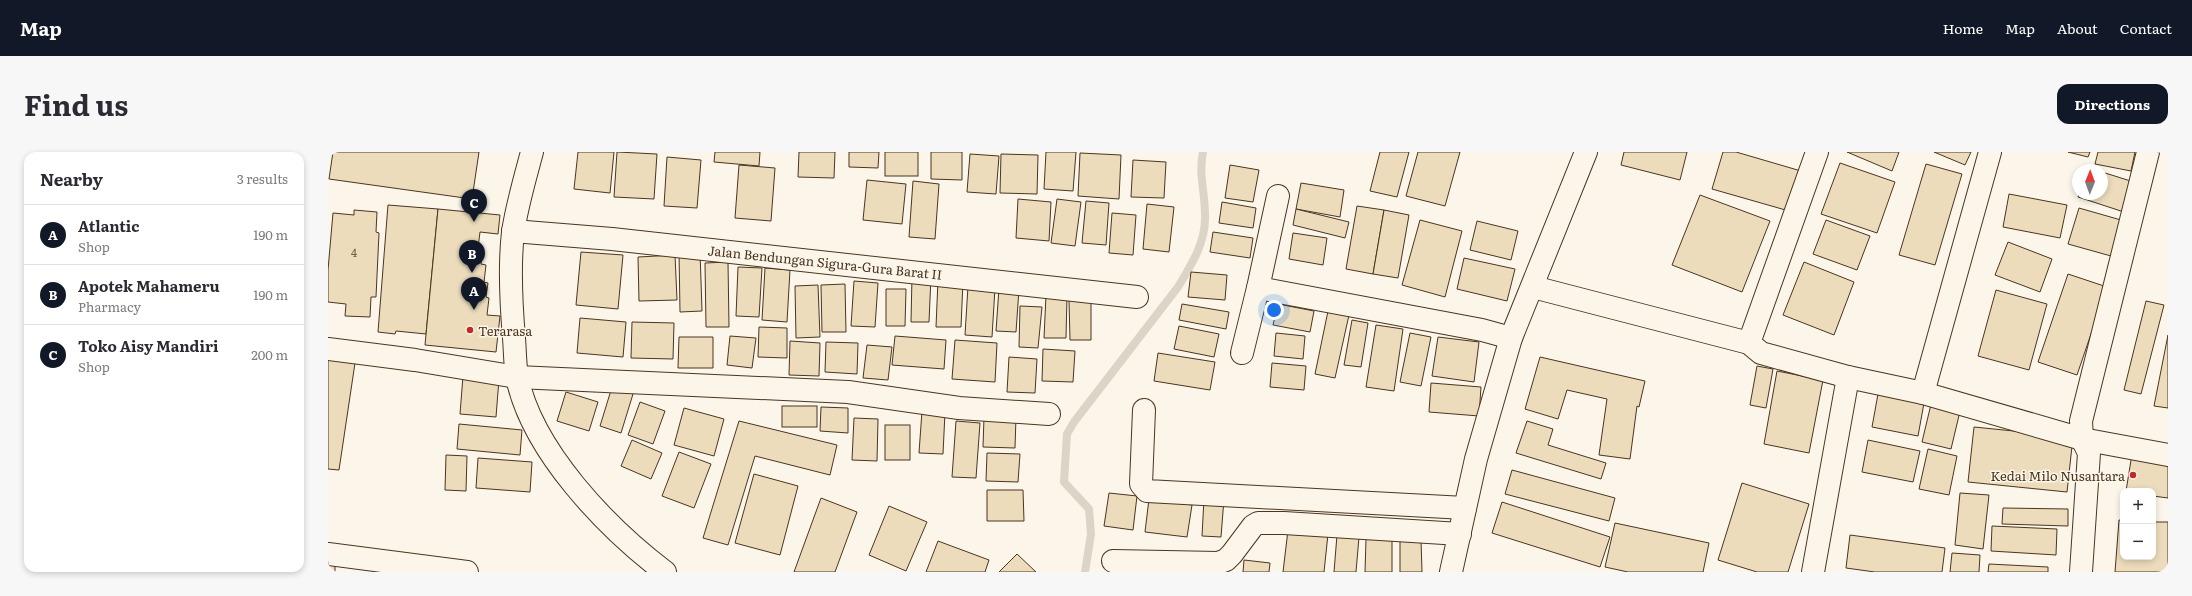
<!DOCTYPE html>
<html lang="en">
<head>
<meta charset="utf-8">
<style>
	:root { --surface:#fff; --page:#f7f7f7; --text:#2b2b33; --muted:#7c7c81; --line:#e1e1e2; --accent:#111827 }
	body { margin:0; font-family:Literata,serif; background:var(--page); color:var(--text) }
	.controls { position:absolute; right:12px; bottom:12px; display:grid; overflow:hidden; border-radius:8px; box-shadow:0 2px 6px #0003 }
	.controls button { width:36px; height:36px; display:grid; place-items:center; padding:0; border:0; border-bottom:1px solid var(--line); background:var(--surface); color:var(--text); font:20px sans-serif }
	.compass { position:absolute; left:1744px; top:12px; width:36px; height:36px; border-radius:50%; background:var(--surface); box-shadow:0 2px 6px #0003; rotate:1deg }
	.you { position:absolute; left:946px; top:158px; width:14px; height:14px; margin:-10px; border:3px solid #fff; border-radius:50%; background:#1a73e8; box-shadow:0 0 0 6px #1a73e833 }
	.badge { display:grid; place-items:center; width:26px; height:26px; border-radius:50%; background:var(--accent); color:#fff; font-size:13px; font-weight:700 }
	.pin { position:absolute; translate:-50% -33px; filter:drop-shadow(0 1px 2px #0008) }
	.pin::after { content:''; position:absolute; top:21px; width:14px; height:12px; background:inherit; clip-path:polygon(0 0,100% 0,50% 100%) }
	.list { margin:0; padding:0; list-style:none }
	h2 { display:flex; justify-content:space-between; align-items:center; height:52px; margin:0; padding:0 16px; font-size:17px }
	h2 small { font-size:13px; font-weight:400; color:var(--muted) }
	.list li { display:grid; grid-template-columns:26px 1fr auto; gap:12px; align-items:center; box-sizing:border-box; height:60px; padding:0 16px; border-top:1px solid var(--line) }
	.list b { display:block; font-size:15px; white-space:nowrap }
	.list p { margin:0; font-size:13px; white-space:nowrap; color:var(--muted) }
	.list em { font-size:13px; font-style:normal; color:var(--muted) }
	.map { position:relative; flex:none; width:1840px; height:420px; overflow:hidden; border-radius:12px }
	header { display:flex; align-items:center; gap:24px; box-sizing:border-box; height:56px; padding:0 20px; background:var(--accent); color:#fff }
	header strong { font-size:19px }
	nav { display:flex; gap:22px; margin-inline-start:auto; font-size:14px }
	.intro { display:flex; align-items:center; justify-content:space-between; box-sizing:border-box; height:96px; padding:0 24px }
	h1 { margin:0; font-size:28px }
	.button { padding:10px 18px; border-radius:12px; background:var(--accent); color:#fff; font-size:14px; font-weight:700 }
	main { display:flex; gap:24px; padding:0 24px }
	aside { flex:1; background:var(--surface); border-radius:12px; box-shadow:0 2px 6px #0003 }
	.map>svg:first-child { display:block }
</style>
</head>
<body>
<header>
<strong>Map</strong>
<nav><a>Home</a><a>Map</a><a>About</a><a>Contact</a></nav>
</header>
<div class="intro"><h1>Find us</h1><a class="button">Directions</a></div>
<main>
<aside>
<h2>Nearby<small>3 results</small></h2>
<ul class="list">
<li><span class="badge">A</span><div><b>Atlantic</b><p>Shop</p></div><em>190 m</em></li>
<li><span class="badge">B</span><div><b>Apotek Mahameru</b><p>Pharmacy</p></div><em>190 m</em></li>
<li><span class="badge">C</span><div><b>Toko Aisy Mandiri</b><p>Shop</p></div><em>200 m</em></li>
</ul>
</aside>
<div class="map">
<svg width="1840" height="420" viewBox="0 0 1840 420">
	<rect width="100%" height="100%" fill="#fbf6e9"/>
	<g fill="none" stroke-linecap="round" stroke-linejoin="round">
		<path stroke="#dcd4c6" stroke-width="8" d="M757,420L763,382L761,357L736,330L739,282L746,270L850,135C862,115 877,92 877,67C878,44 870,23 875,0"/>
	</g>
	<g fill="#ecdcbc" stroke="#4a3520">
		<polygon points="5,0 151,0 144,47 1,27"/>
		<polygon points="250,0 286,0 282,41 246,37"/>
		<polygon points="289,0 329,2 326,47 286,45"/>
		<polygon points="387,0 432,0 431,14 386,10"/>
		<polygon points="471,0 507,0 506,26 470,25"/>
		<polygon points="521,0 551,0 550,16 521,15"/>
		<rect x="557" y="0" width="33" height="24"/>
		<polygon points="603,0 634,0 634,28 603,27"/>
		<polygon points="718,0 748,0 745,39 716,37"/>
		<polygon points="1052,0 1081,0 1069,45 1042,39"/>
		<polygon points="1090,0 1132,0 1117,54 1078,44"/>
		<polygon points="1296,0 1359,0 1352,28 1293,13"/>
		<polygon points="1395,0 1408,0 1473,19 1461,59 1384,37"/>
		<polygon points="1519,0 1571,0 1564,19"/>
		<polygon points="1606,0 1643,0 1637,13"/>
		<polygon points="1740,0 1762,0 1760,5"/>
		<polygon points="1770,0 1807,0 1803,19 1767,12"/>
		<polygon points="752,1 793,3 791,47 750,44"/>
		<polygon points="642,2 671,4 668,42 639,40"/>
		<polygon points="673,2 710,3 709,42 672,41"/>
		<polygon points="339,5 373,8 369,56 336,54"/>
		<polygon points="805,8 838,10 836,46 803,45"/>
		<polygon points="1512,11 1567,30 1549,81 1493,62"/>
		<polygon points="1598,12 1634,22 1607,113 1571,103"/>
		<polygon points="411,13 447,16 443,69 407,66"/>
		<polygon points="902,13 931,18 925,50 897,46"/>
		<polygon points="1774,20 1809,31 1799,61 1750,45 1751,42 1774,42"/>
		<polygon points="539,28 578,32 574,72 535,68"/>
		<polygon points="585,29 611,32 607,87 581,85"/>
		<polygon points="973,31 1016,38 1012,65 968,57"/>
		<polygon points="1681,42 1739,53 1732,86 1675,75"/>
		<polygon points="1372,43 1442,69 1414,140 1344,113"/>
		<polygon points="690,47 723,50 721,89 688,86"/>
		<polygon points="729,47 753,50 747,94 723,91"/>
		<polygon points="758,49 781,51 778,93 754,91"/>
		<polygon points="894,50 928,56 925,76 891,71"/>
		<polygon points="819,52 846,55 841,100 815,97"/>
		<polygon points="60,53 110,57 98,182 68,179 67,182 50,180"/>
		<polygon points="1029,54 1056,58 1045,122 1018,117"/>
		<polygon points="1751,56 1793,68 1783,104 1740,92"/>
		<polygon points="110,57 172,63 170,82 152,80 150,96 155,97 153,112 158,113 156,130 160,131 158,145 161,146 159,163 172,164 168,200 97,193"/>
		<polygon points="968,57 1021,70 1017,86 965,73"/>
		<polygon points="26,58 49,60 48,80 51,81 48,145 43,145 42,165 17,164 18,152 0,150 0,118 5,61 26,63"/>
		<polygon points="1056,58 1081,63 1070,126 1045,122"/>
		<polygon points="784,61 808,63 805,103 781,101"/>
		<polygon points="1092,68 1134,79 1117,145 1074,133"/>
		<polygon points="1498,68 1542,84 1529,118 1485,102"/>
		<polygon points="1149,69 1190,79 1183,108 1142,98"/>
		<polygon points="885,80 925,86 922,106 882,100"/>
		<polygon points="965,81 999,86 995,113 961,107"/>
		<polygon points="1680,90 1724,107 1712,140 1667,123"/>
		<polygon points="372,99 374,159 352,160 351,100"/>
		<polygon points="253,100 295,103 290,157 248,153"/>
		<polygon points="347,103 349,148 311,149 310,105"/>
		<polygon points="1136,106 1187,117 1179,149 1129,137"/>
		<polygon points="400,110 401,175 378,175 377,111"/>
		<polygon points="1476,110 1526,130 1506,183 1455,163"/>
		<polygon points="410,115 434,116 431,165 408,164"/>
		<polygon points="437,116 462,118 459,170 434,168"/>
		<polygon points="863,120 899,123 897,148 860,145"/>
		<polygon points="1740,122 1779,135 1749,223 1710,210"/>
		<polygon points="584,124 603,124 601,170 583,170"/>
		<polygon points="610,128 635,129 633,175 608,175"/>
		<polygon points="526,129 550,131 547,175 523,174"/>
		<polygon points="517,132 518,180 494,180 493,133"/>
		<polygon points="490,133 492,185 468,186 467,134"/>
		<polygon points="640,134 667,136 664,185 637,183"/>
		<polygon points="671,136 691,137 688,180 668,179"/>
		<polygon points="558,137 578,137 577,174 558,174"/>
		<polygon points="1668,138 1719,152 1701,218 1650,204"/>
		<polygon points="718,143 739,144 738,186 716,186"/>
		<polygon points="741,148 763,148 763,188 742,188"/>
		<polygon points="1818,149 1836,153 1813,242 1796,238"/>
		<polygon points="854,152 901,160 898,177 851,168"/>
		<polygon points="950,152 986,159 982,180 945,173"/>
		<polygon points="692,154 714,155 710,196 691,195"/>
		<polygon points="1000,159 1021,163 1007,226 987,222"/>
		<polygon points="252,166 298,170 295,205 249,201"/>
		<polygon points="1024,168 1040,171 1033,215 1016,213"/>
		<polygon points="304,170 346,171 345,207 303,206"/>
		<polygon points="1048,173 1075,177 1066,239 1038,235"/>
		<polygon points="851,174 891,182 886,205 846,197"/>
		<polygon points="431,175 459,176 459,206 430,205"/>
		<polygon points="948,181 977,184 975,207 946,204"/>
		<polygon points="1082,181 1103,185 1093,234 1072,230"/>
		<polygon points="1840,183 1840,256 1826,254"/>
		<polygon points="402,184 428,186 424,216 399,213"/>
		<polygon points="567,184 618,188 616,217 564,213"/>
		<polygon points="351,185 385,185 385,216 350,216"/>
		<polygon points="1110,185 1151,190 1146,230 1104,224"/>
		<polygon points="627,188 669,191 667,230 624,227"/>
		<polygon points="462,189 492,191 491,224 461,223"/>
		<polygon points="498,190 530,191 529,222 497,220"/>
		<polygon points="539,193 564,195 560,228 535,226"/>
		<polygon points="715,197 747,199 745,230 714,229"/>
		<polygon points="830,201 887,210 882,238 826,229"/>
		<polygon points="681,205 709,207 707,241 679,240"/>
		<polygon points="1212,205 1317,229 1311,255 1309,254 1302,307 1271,303 1279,247 1239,238 1230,267 1197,257"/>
		<polygon points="0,207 27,211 11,318 0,317"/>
		<polygon points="944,211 978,214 976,238 942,235"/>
		<polygon points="1429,214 1445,217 1438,256 1422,253"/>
		<polygon points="1449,219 1495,228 1481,301 1436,292"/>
		<polygon points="135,224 171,227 168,265 132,262"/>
		<polygon points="1103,231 1153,235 1151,264 1101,260"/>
		<polygon points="284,235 305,242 293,281 272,274"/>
		<polygon points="238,240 270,250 261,279 229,269"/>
		<polygon points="1550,242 1596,251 1590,284 1544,275"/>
		<polygon points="1604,248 1633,255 1623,297 1594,290"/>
		<polygon points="312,250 337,259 325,292 300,283"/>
		<rect x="454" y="254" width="35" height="21"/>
		<polygon points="493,255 520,256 520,281 492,279"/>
		<polygon points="356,256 396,267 386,304 346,293"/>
		<polygon points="594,259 617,260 615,302 591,301"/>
		<polygon points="656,265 688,265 687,296 655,295"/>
		<polygon points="526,266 550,267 549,309 524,308"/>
		<polygon points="411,269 509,293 502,323 427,304 400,393 375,386"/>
		<polygon points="628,269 652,271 648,326 624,325"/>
		<polygon points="1199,269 1225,277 1220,293 1278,311 1273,327 1188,301"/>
		<polygon points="131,272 194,278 192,303 129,297"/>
		<rect x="557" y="273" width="25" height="35"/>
		<polygon points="1646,275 1745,285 1739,340 1640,330"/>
		<polygon points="304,288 334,301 323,327 293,314"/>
		<polygon points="1540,288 1592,299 1585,330 1534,320"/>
		<polygon points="1600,297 1629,304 1621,343 1591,337"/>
		<polygon points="351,300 383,312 366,356 334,344"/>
		<polygon points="659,301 692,302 690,330 658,329"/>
		<polygon points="1804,302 1840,308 1840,346 1825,344 1825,339 1798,339"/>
		<polygon points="118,303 139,304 138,339 117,338"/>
		<polygon points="150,306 204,310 202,340 148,336"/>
		<polygon points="1184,318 1287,346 1281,369 1177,342"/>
		<polygon points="426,322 470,334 452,403 407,391"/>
		<polygon points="1414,331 1481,352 1460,420 1429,420 1390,408"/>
		<polygon points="659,338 695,338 696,369 659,369"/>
		<polygon points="781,341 809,344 805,378 776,374"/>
		<polygon points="1632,341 1661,343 1655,397 1627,393"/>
		<polygon points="493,346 529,360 507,420 466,420"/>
		<polygon points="821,347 864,353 859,385 817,380"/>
		<polygon points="876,347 896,347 893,385 874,384"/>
		<polygon points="1174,350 1282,385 1272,415 1164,381"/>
		<polygon points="561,354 599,370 578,419 541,403"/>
		<polygon points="1675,356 1740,357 1740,374 1674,372"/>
		<polygon points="1791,368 1795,368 1795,405 1825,405 1825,370 1840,370 1840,420 1787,420"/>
		<polygon points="1287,371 1381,391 1375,420 1300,420 1277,415"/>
		<polygon points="1664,374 1729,377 1728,403 1663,399"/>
		<polygon points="960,378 1000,382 996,420 955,420"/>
		<polygon points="1009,383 1031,385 1028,420 1006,420"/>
		<polygon points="1522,383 1617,396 1614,420 1547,420 1518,416"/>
		<polygon points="1038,387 1064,387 1064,420 1037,420"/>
		<polygon points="1072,388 1093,388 1094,420 1072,420"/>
		<polygon points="610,389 661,408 657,420 598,420"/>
		<polygon points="1624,401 1652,403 1651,420 1622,420"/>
		<polygon points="689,402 708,420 671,420"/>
		<polygon points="916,408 942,411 941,420 915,420"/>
		<rect x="0" y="412" width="7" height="8"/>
		<polygon points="1661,412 1720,415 1720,420 1660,420"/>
	</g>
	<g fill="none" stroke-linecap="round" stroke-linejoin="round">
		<g stroke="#4a3520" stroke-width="24">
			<g id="minor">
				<polyline points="950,44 930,136 1154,178 1183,186"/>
				<polyline points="185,79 284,87 809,145"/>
				<polyline points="1205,135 1421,191 1433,201 1520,225 1595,241 1754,287 1840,303"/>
				<polyline points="1421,191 1489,0"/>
				<polyline points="0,197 87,208 189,225 520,240 631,256 721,262"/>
				<polyline points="914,201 930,136"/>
				<polyline points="1595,241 1662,0"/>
				<polyline points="816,258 813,332 819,339 1137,356"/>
				<polyline points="0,402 139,420"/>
				<polyline points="785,409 890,411 898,408 904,402 925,374 930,371 956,371 1132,382"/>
				<polyline points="1123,420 1148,307 1183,186 1258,0"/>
				<polyline points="1485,420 1520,225"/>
				<polyline points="1753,420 1761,301 1754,287 1753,269 1820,0"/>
			</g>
		</g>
		<g stroke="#4a3520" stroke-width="24">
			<path id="secondary" d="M204,0C197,26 189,53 185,80C181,115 183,151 186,186C187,199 187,213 189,225C204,299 279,376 337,420"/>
		</g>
		<use href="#minor" stroke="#fbf6e9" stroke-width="22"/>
		<use href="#secondary" stroke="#fbf6e9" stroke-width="22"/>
	</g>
	<g fill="#c62828" stroke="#fbf6e9" stroke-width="1.5">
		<circle cx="142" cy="178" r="4"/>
		<circle cx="1805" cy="323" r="4"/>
	</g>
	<g text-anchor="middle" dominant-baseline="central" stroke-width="3" stroke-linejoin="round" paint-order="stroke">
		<g font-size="11" fill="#725f47">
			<text x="26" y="100">4</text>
		</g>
		<g font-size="13" fill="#4a3520" stroke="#fbf6e9">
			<text transform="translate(497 110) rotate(6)">Jalan Bendungan Sigura-Gura Barat II</text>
		</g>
		<g font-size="13" fill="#4a3520" stroke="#fbf6e9" text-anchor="start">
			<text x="150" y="178">Terarasa</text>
			<text x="1797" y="323" text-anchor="end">Kedai Milo Nusantara</text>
		</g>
	</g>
</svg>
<div class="controls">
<button>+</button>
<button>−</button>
</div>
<svg class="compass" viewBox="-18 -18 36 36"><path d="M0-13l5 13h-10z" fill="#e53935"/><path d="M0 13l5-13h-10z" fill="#7c7c81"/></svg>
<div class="you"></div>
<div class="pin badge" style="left:146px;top:158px">A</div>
<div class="pin badge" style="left:144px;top:121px">B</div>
<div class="pin badge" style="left:146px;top:70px">C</div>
</div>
</main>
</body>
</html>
